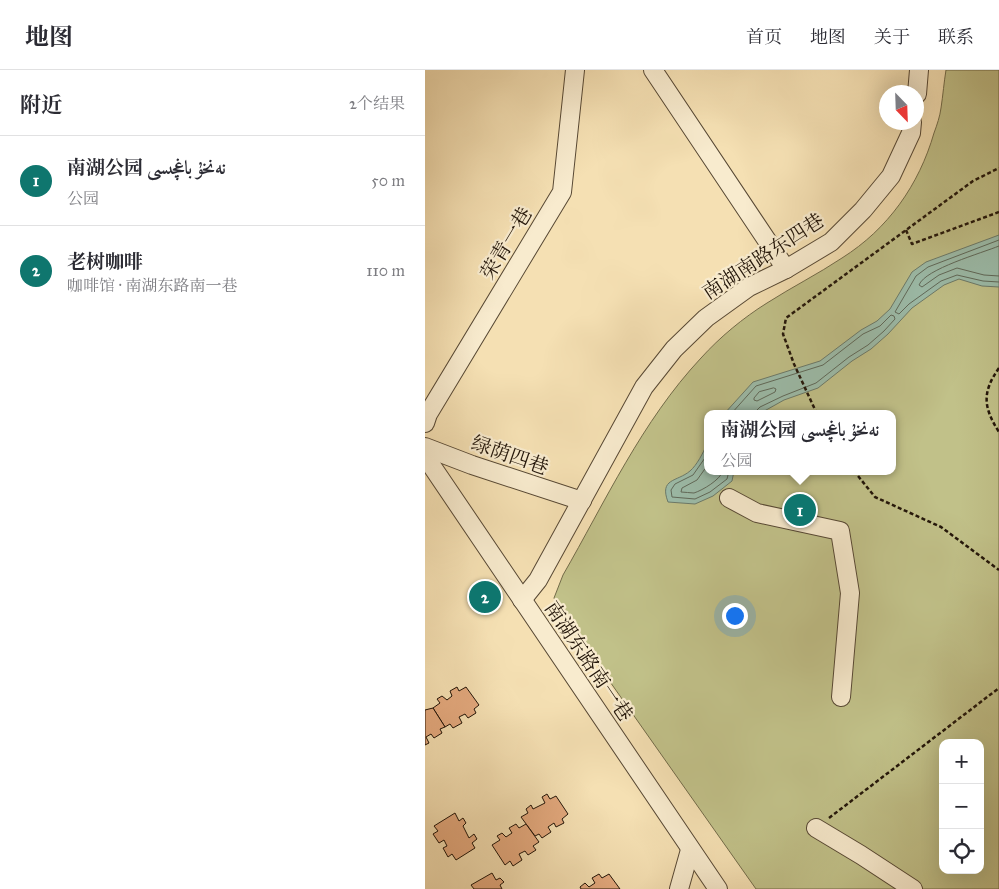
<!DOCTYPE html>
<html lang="zh">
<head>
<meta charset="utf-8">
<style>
	:root { --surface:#fff; --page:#f7f7f7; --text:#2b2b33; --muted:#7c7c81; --line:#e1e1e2; --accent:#0f766e }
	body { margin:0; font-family:"IM FELL Great Primer",Amiri,"Noto Serif SC",serif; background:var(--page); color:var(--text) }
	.controls { position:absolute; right:15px; bottom:15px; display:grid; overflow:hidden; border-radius:10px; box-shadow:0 5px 20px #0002 }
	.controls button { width:45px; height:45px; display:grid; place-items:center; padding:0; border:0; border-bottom:1px solid var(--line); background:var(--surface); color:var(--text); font:25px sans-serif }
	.compass { position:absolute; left:454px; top:15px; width:45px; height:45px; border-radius:50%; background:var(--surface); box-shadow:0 5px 20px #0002; rotate:157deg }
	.you { position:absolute; left:309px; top:545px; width:18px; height:18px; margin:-12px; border:4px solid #fff; border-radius:50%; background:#1a73e8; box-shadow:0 0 0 8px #1a73e833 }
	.badge { display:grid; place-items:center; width:32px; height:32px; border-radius:50%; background:var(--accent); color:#fff; font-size:16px; font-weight:700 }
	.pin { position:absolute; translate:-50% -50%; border:2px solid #fff; box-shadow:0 1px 5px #0006 }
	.popup { position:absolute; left:279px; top:340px; width:192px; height:65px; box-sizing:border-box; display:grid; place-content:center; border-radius:10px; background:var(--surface); filter:drop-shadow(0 1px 4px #0005); font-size:16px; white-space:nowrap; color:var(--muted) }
	.popup b { font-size:19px; color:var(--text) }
	.popup::after { content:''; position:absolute; left:50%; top:100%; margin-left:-10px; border:10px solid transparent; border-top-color:var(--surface) }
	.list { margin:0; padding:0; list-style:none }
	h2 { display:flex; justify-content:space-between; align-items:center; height:65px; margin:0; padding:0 20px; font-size:21px }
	h2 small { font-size:16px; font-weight:400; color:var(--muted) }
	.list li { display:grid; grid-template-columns:32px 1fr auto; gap:15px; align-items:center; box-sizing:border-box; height:90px; padding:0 20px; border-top:1px solid var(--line) }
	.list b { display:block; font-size:19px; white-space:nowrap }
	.list p { margin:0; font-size:16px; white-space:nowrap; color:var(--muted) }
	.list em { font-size:16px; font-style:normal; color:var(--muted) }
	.icon { flex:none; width:28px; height:28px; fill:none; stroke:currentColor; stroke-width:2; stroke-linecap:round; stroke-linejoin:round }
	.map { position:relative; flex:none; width:574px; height:819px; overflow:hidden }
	header { display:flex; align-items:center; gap:30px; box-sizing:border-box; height:70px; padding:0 25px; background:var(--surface); border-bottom:1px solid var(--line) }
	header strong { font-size:24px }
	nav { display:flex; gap:28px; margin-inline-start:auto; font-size:18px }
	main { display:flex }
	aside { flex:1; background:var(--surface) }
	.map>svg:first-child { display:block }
</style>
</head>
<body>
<header>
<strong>地图</strong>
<nav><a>首页</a><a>地图</a><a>关于</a><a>联系</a></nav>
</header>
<main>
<aside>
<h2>附近<small>2个结果</small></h2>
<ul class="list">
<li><span class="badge">1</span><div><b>南湖公园 نەنخۇ باغچىسى</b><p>公园</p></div><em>50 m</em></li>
<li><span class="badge">2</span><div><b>老树咖啡</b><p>咖啡馆 · 南湖东路南一巷</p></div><em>110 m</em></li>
</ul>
</aside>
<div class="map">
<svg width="574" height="819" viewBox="0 0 574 819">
	<rect width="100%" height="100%" fill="#f5e0b3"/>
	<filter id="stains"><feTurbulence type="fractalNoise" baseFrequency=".004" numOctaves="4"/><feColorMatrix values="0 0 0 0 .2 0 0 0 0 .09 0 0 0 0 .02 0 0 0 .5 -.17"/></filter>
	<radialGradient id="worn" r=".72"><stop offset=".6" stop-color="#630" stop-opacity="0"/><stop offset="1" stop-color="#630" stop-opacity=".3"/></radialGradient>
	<path fill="#c1c189" stroke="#726b49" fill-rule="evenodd" d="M521,0H574V819H331L133,538L129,528L138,505C180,432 217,351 276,288C295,267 318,248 342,233C367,217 393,204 417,188C463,159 494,115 509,63C512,55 515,46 516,38C518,25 519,12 521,0ZM282,344H468V401H282ZM518,673H555V800H518Z"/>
	<g fill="#9cbdab" stroke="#6b7a6a">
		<polygon points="574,165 574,217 557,216 534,209 519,215 487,238 463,264 446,279 427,291 393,318 359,330 334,344 299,344 328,312 395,291 436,260 452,251 465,239 487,202 501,192"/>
		<path d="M282,374V401H309L307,411L288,426L270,434L243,432C234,408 252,412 265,401C272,395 278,383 282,374Z"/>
	</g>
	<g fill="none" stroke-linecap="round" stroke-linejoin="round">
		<g stroke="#5f695a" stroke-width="1">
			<polyline points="574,170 503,197 491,206 470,242 474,244 484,234 516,211 532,205 558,211 574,212"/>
			<path d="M574,176C557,183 500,199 494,215L497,217L514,205L532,198L559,205L574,206"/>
			<polygon points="349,318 351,319 350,322 332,331 329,330 329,328 334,322"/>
			<polyline points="306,344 331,316 398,295 438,264 455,256 466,245 469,246 470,249 459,261 443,275 424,287 391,313 358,326 335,337 332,340 331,344"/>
			<polyline points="282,385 268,405 250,414 246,420 247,427 270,429 285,422 302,409 304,401"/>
			<path d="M282,396L272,410L257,418L256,422C260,422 265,423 269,423C278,420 295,410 298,401"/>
		</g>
	</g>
	<g fill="#e4aa7f" stroke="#221509">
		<polygon points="32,617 34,621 41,617 54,635 49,639 51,643 43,648 40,644 34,647 37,653 28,658 25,654 20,657 8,638 15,633 12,629 17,626 22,630 27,626 25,621"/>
		<polygon points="8,638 20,657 15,659 17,663 9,668 6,664 1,667 4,673 0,675 0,640"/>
		<polygon points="122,724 125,729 131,726 143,744 137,749 139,753 131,757 129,753 123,757 126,762 117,768 114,764 110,766 96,747 103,743 101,739 106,735 108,739 120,733 117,727"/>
		<polygon points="30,743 34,751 38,748 41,753 38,756 44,768 49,764 52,769 47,773 50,778 31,790 27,784 23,787 18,778 22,776 19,770 14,773 8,764 13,761 9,756"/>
		<polygon points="91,754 94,758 101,754 114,772 108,776 111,780 103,785 100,781 94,784 97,790 88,796 85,791 80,795 67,775 75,770 72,766 77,763 81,767 87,763 84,758"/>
		<polygon points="67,803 71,810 75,808 79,812 75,815 77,819 49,819 46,815"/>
		<polygon points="174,804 177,808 184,804 195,819 156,819 155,817 160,813 164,817 170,813 167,808"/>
	</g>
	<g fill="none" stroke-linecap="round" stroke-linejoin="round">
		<g stroke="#574834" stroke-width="20">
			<g id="minor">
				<polyline points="228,0 361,199"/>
				<polyline points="492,24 494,0"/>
				<polyline points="0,353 3,344 137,122 150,0"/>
				<polyline points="0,377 47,395 157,431"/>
				<polyline points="0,386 293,819"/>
				<polyline points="304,428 332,443 415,461 425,523 416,627"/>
				<polyline points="97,530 113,510 219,317 249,279 281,248 324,217 361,199 406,172 438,140 466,106 486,63 487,52"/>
				<polyline points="391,758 436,785 488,819"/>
				<polyline points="254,819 265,780"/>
			</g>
		</g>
		<g stroke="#221509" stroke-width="2.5" stroke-dasharray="4 2.5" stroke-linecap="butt">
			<polyline points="481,160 487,174 574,142"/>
			<path d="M574,298C557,322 558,337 574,362"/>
			<polyline points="392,344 369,294 358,264 361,248 548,111 574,98"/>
			<polyline points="429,401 450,427 516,457 574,500"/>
			<polyline points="404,748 574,618"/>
		</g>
		<use href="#minor" stroke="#f8ebce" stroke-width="18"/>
	</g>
	<g text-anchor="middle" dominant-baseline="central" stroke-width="4.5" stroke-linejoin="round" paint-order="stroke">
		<g font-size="20" fill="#221509" stroke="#f8ebce">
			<text transform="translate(81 173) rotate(-59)">荣青一巷</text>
			<text transform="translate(338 186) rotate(-33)">南湖南路东四巷</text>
			<text transform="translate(85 385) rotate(19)">绿荫四巷</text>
			<text transform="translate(164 591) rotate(56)">南湖东路南一巷</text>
		</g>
	</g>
	<rect width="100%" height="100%" filter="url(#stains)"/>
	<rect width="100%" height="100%" fill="url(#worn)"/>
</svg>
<div class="controls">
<button>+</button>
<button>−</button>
<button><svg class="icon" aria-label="locate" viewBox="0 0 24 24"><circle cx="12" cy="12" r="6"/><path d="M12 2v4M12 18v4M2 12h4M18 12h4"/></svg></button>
</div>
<svg class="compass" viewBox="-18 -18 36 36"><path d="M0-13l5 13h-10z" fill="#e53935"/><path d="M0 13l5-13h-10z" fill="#7c7c81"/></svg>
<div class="you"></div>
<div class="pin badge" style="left:375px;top:440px">1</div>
<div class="popup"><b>南湖公园 نەنخۇ باغچىسى</b>公园</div>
<div class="pin badge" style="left:60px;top:527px">2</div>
</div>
</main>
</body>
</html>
